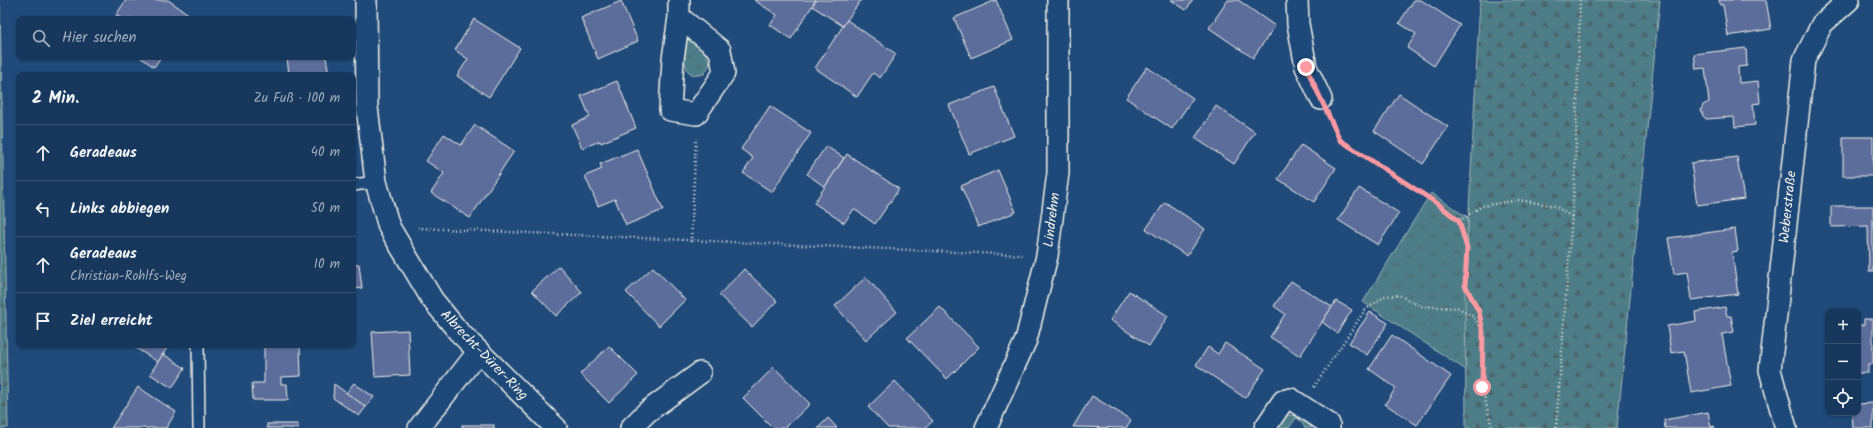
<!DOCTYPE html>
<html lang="de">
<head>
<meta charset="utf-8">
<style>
	:root { --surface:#17385c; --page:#244365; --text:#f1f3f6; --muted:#9eacbb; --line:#365272 }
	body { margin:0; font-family:Kalam,sans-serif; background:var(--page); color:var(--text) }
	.controls { position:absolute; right:12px; bottom:12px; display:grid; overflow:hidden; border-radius:8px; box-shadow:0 1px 3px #0004 }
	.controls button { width:36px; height:36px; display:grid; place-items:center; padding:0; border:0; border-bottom:1px solid var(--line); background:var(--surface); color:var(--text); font:20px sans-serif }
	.stop { position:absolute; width:12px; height:12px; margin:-9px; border:3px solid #ff9aa2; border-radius:50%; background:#fff }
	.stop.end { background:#ff9aa2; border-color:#fff; box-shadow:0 1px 4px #0008 }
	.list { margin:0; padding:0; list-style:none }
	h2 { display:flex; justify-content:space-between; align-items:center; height:52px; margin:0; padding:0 16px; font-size:17px }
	h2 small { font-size:13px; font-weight:400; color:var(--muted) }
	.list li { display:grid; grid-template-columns:26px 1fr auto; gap:12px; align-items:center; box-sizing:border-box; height:56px; padding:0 16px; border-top:1px solid var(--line) }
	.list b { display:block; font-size:15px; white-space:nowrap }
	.list p { margin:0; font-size:13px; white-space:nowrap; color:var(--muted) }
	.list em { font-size:13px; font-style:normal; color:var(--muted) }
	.icon { flex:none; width:22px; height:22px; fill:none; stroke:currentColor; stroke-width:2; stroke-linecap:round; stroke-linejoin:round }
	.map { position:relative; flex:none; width:1873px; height:428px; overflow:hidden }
	.search { position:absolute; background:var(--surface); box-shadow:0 1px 3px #0004; left:16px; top:16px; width:340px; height:44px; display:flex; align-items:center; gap:10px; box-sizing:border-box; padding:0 14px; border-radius:8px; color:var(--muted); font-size:15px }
	.panel { position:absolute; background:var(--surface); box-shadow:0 1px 3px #0004; left:16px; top:72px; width:340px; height:276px; border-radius:8px }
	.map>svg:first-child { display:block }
</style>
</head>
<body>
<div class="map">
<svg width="1873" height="428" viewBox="0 0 1873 428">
	<defs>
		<pattern id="grass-tufts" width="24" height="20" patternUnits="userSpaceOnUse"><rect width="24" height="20" fill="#4e7d87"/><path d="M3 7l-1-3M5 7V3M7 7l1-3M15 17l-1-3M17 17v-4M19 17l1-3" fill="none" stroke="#4c656a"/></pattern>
		<pattern id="forest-firs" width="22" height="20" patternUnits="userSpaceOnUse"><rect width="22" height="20" fill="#4e7d87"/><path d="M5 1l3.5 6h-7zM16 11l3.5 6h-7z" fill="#4c656a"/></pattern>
	</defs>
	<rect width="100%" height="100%" fill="#1f4a7a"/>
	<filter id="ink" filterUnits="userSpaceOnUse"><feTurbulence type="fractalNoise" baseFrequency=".025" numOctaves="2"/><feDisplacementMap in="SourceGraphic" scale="8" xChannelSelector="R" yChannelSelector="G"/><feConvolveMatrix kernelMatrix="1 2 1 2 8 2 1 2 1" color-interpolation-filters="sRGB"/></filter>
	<g filter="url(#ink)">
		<g fill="url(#grass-tufts)" stroke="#a1b7b8">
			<path d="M686,37C697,45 707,50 710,64L704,74C679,81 685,52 686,37Z"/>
			<polygon points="1431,193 1468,218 1466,370 1363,302"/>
			<polygon points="1288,415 1303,416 1312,428 1305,428 1300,420 1296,418 1289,428 1276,428"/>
		</g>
		<g fill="url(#forest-firs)" stroke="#a1b7b8">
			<polygon points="1480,0 1660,0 1617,428 1466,428 1465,285"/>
			<polygon points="0,5 8,428 0,428"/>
		</g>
		<g fill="#5d6d9b" stroke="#f4f1e8">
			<polygon points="126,0 168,0 190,15 187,19 122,19 116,15"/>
			<polygon points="754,0 816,0 791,39 770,25 777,15"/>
			<polygon points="816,0 815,0 861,0 843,26 812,6"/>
			<polygon points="996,0 1013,40 971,58 954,18"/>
			<polygon points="1171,0 1193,0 1186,10"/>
			<polygon points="1228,0 1238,0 1275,26 1253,58 1209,28"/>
			<polygon points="1414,0 1421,0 1460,25 1434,66 1407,48 1416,34 1399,23"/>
			<polygon points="1719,0 1766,0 1771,29 1728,36 1723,5 1720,5"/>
			<polygon points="621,1 638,41 598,59 581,18"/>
			<polygon points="474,19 520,48 489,97 457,76 468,59 455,50"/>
			<polygon points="847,20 896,54 880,78 873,73 857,97 815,68"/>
			<polygon points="1746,48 1747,66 1738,67 1739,83 1758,81 1760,103 1753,104 1755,125 1735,127 1734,117 1706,119 1703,116 1701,110 1703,105 1709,102 1705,68 1696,69 1694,54"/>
			<polygon points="140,57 161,57 154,67"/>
			<polygon points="287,57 326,57 329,75 289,75"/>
			<polygon points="1147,67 1193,98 1172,129 1126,98"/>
			<polygon points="617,81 636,128 601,143 600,141 582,148 572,125 590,117 581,96"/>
			<polygon points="994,87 1014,136 969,154 949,105"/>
			<polygon points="1399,94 1448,127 1423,164 1374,131"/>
			<polygon points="770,106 811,133 772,192 743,173 753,158 741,149"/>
			<polygon points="1216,106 1255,132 1234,164 1195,138"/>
			<polygon points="475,125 514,151 470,218 431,193 444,173 426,161 444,134 461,145"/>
			<rect x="1843" y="137" width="30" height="39"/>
			<polygon points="1301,145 1336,168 1314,202 1278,179"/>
			<polygon points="826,146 844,158 825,187 807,174"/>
			<polygon points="637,149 663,210 626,225 615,199 598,206 585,176 602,169 600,164"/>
			<polygon points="847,154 899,189 875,224 854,209 844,223 814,203"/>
			<polygon points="1737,157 1744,199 1697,205 1691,163"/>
			<polygon points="998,170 1016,212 978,227 961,186"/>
			<polygon points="1359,188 1399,213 1378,245 1338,220"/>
			<polygon points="1165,202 1205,229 1187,256 1146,229"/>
			<polygon points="1831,206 1873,206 1873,271 1869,271 1868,226 1831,227"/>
			<polygon points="1735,229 1738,251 1732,252 1738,294 1691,300 1687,272 1674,274 1668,238"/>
			<polygon points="359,264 362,288 353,289 353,265"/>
			<polygon points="559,266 582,292 556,316 532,291"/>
			<polygon points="653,267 685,300 659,326 626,292"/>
			<polygon points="744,269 777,301 752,327 719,295"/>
			<polygon points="866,277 897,312 866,340 835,306"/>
			<polygon points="1291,281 1332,307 1300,356 1270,337 1285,314 1274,306"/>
			<polygon points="1129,291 1168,316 1149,346 1110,320"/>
			<polygon points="1336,301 1352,310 1337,333 1322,322"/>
			<polygon points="940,307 979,347 947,379 907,338"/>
			<polygon points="1725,307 1727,316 1731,316 1734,332 1722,334 1731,386 1691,393 1684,351 1671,353 1667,326 1696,321 1695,312"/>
			<polygon points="1370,312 1388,323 1367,355 1349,343"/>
			<polygon points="1864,319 1873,319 1873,364 1868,364 1868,373 1858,373 1858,325 1864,325"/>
			<polygon points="408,330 410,375 375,377 372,332"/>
			<polygon points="1392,335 1451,376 1417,425 1385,404 1396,388 1369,369"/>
			<polygon points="1225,343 1265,369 1245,398 1196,365 1208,347 1218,354"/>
			<polygon points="131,345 173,345 167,348 158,362"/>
			<polygon points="264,345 300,345 301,376 281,377 281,384 287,384 288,400 253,400 252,383 264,383"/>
			<polygon points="609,346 638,375 609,403 580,374"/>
			<polygon points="163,354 185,368 172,388 150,374"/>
			<polygon points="774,367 810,404 785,428 773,428 743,398"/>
			<polygon points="895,381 933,421 925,428 888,428 868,407"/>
			<polygon points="354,383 374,397 366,407 346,393"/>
			<polygon points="334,384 366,407 359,416 333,398"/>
			<polygon points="138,387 176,412 166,428 111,428"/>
			<polygon points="1092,396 1131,420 1126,428 1073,427"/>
			<polygon points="1873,403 1873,428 1853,428 1852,413 1858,413 1858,404"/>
			<polygon points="1708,412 1711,427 1714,426 1715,428 1665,428 1664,420"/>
			<polygon points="828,418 837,428 818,428"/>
			<rect x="267" y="424" width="31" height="4"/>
			<rect x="462" y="425" width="32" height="3"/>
		</g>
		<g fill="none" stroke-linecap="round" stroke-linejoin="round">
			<g stroke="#f4f1e8" stroke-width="14">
				<g id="service">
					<polyline points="353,185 376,182"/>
					<polyline points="198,345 199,428"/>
				</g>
			</g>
			<g stroke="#f4f1e8" stroke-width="24">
				<g id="minor">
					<polyline points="366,0 367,107 376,182 389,227 432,299 458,331 556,428"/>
					<polyline points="679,0 679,17 673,59 670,110 696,114 724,73 720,50 679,17"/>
					<polyline points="1297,0 1298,24 1306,67 1321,99"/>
					<polyline points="419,428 478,352"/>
					<polyline points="631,428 647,412 700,373"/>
					<polyline points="986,428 1026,340 1047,256 1058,173 1058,0"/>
					<polyline points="1265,428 1283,401 1291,399 1329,424 1329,428"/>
					<polyline points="1786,428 1770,370 1804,60 1822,24 1849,0"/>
				</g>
			</g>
			<g stroke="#f4f1e8" stroke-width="2.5" stroke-dasharray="1 3" stroke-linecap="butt">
				<polyline points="1331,120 1340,140 1438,204 1459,221 1467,247 1465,285 1479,312 1483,332 1482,387 1492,428"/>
				<polyline points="1459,221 1482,206 1519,200 1555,206 1572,217"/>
				<polyline points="418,228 1022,255"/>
				<polyline points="691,242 696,138"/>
				<polyline points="1314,387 1365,310 1385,296 1399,295 1420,306 1458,308 1474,317 1482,330"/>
				<polyline points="1556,428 1575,174 1580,0"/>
			</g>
			<use href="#service" stroke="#1f4a7a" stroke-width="11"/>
			<use href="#minor" stroke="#1f4a7a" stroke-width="21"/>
		</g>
	</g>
	<g fill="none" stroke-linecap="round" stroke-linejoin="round" filter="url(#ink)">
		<polyline stroke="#ff9aa2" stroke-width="5" points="1306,67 1340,140 1438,204 1459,221 1467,248 1465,285 1479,312 1483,332 1482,387"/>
	</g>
	<g text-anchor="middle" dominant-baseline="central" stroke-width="3" stroke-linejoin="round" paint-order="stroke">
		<g font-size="14" fill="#f4f1e8" stroke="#1f4a7a">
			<text transform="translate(1788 207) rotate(-84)">Weberstraße</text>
			<text transform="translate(1052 220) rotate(-83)">Lindrehm</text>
			<text transform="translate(484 355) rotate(46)">Albrecht-Dürer-Ring</text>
		</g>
	</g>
</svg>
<div class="controls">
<button>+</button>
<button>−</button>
<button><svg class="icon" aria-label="locate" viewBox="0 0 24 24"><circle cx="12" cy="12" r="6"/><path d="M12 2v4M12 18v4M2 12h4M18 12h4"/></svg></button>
</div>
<div class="stop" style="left:1482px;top:387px"></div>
<div class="stop end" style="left:1306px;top:67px"></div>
<div class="search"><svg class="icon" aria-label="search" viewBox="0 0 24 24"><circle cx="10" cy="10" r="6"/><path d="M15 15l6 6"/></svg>Hier suchen</div>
<section class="panel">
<h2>2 Min.<small>Zu Fuß · 100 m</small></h2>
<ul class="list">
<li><svg class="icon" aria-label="ahead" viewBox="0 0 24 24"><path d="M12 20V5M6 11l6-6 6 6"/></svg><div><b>Geradeaus</b></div><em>40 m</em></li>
<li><svg class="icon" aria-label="left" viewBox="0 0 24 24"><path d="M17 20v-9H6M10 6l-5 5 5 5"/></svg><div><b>Links abbiegen</b></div><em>50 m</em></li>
<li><svg class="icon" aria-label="ahead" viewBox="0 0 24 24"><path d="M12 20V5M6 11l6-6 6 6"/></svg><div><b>Geradeaus</b><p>Christian-Rohlfs-Weg</p></div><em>10 m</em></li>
<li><svg class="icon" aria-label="arrive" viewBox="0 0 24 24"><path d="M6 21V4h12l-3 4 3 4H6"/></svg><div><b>Ziel erreicht</b></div></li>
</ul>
</section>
</div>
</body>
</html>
